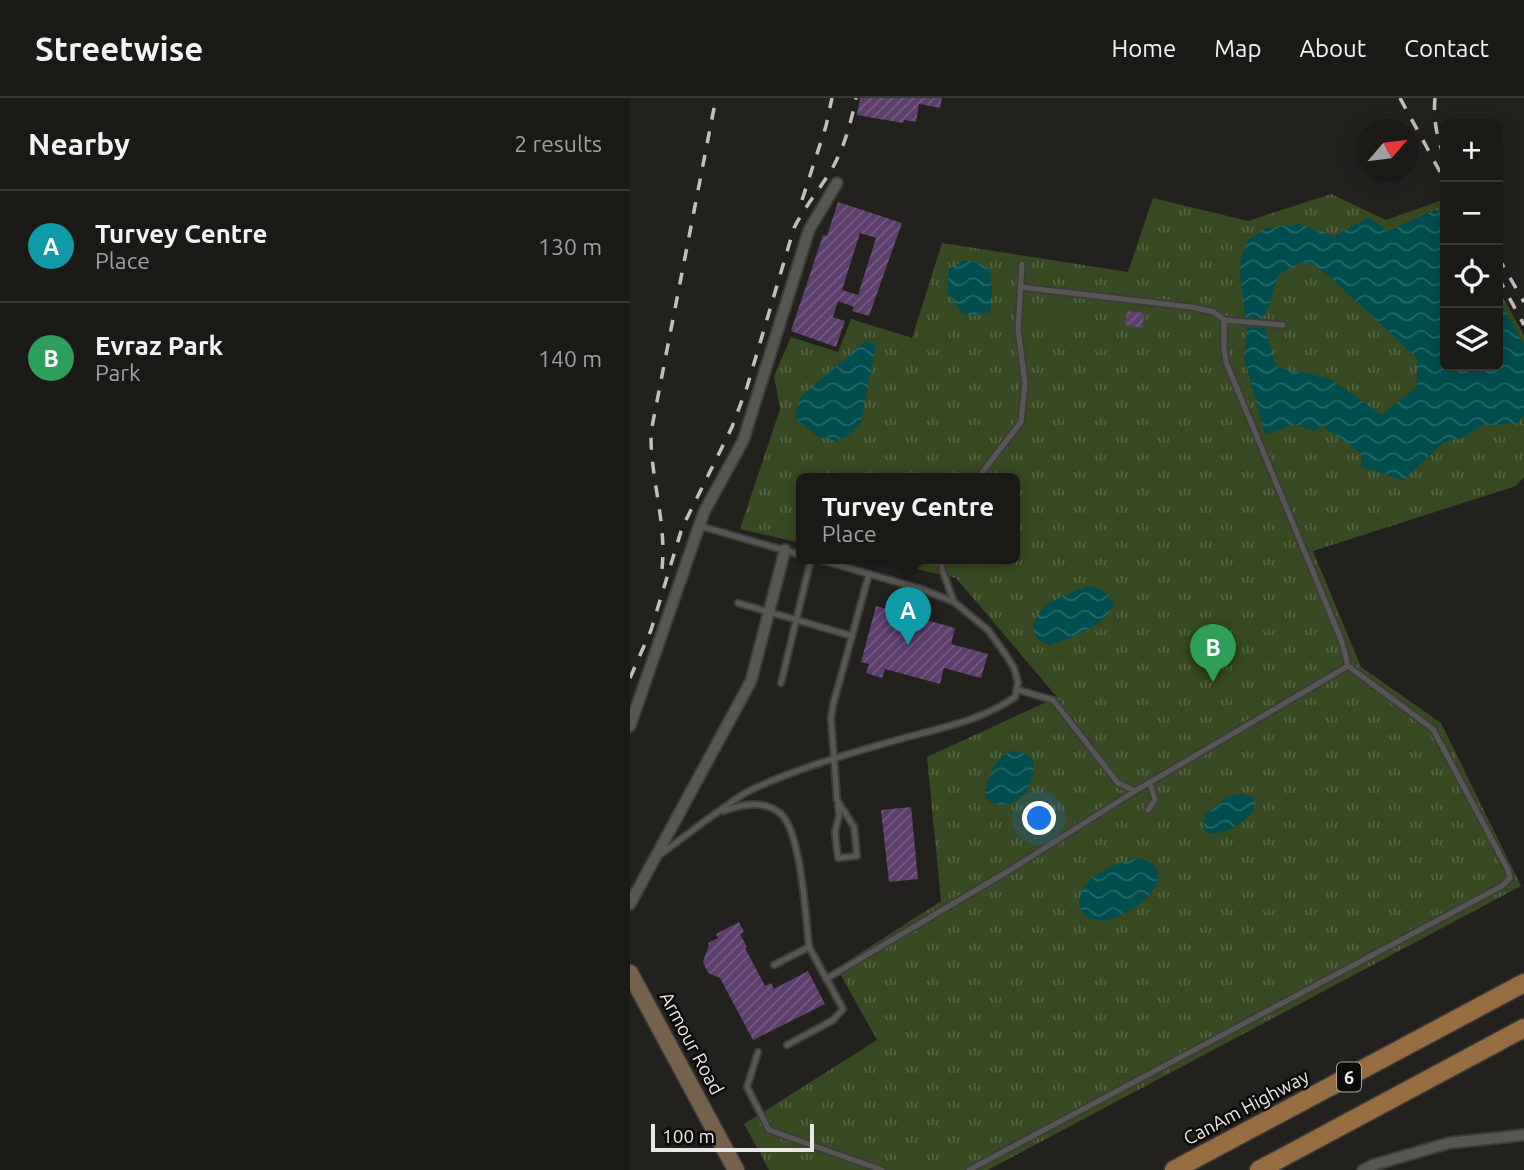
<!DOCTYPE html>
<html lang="en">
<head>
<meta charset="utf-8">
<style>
	:root { --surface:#1a1916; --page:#272623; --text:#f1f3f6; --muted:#9fa0a1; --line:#383835; --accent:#f7a149 }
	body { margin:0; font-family:Ubuntu,sans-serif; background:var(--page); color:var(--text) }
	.controls { position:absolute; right:21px; top:21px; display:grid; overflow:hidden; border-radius:10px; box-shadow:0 4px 18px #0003 }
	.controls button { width:63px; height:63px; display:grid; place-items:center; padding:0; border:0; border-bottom:2px solid var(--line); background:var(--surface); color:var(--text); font:35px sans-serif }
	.compass { position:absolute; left:726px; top:21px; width:63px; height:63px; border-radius:50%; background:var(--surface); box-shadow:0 4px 18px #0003; rotate:62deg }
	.scale { position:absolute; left:21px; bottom:18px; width:163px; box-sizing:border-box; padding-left:7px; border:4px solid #e9e8e5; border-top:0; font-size:19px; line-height:24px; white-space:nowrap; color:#e9e8e5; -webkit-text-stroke:5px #0c0b09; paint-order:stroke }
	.you { position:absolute; left:410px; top:721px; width:24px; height:24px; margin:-18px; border:5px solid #fff; border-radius:50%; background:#1a73e8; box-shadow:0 0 0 10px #1a73e833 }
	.badge { display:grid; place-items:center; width:46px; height:46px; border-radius:50%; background:var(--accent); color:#fff; font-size:23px; font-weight:700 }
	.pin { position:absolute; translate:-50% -58px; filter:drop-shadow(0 2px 4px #0008) }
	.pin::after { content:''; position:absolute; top:37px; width:24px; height:21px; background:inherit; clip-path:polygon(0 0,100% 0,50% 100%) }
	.popup { position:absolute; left:166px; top:375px; width:224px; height:91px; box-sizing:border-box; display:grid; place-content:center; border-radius:10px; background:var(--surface); filter:drop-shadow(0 2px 5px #0005); font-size:23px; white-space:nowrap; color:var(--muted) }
	.popup b { font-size:26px; color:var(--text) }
	.popup::after { content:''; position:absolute; left:50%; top:100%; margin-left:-14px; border:14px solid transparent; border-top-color:var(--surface) }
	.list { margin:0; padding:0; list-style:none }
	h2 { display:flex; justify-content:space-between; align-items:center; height:91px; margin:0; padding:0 28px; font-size:30px }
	h2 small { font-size:23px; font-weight:400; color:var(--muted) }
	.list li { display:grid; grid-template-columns:46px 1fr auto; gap:21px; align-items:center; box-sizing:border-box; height:112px; padding:0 28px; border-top:2px solid var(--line) }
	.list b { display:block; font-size:26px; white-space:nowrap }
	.list p { margin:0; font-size:23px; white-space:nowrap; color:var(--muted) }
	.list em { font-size:23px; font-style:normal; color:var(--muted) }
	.icon { flex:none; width:38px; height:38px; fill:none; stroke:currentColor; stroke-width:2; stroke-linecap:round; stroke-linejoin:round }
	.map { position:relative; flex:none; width:894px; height:1072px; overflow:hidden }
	header { display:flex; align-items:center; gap:42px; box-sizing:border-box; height:98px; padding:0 35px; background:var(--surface); border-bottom:2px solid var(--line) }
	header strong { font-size:33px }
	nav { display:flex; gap:38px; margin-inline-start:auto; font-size:24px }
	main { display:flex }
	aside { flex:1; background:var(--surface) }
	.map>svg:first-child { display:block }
</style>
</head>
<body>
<header>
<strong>Streetwise</strong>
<nav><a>Home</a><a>Map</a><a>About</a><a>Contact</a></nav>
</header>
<main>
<aside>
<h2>Nearby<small>2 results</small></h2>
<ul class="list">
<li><span class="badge" style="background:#0f9aa8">A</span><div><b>Turvey Centre</b><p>Place</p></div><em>130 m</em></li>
<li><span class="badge" style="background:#2e9e5b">B</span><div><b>Evraz Park</b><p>Park</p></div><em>140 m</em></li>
</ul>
</aside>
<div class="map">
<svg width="894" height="1072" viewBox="0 0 894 1072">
	<defs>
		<pattern id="park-tufts" width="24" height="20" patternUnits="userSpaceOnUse" patternTransform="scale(1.75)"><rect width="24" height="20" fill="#374a21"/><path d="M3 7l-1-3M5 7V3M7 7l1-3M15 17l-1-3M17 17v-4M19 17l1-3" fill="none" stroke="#546441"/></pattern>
		<pattern id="water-waves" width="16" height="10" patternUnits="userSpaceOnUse" patternTransform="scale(1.75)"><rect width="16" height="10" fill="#004e50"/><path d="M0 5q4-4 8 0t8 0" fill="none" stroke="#256869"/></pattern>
		<pattern id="building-hatch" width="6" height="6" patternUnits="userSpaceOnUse" patternTransform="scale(1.75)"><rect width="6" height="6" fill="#5d3e6c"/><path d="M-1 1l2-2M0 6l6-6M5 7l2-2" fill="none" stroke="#745a81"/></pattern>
	</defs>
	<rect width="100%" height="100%" fill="#23211e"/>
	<polygon fill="url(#park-tufts)" points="701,96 756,122 815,101 815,268 868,268 868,191 894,237 894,379 886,388 683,453 731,569 811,625 891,788 358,1072 139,1072 114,1026 247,942 207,870 311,803 297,659 427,599 326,480 243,461 385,461 385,381 171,381 171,445 110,431 150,311 144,278 161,239 208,254 221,221 282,240 312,145 498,174 523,100 618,123"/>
	<polygon fill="#374a21" points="415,201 456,208 454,234 412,227"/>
	<g fill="url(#water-waves)" fill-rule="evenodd">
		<path d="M805,112L815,115V268H868V200L894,247V318L886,326L853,327L832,340L814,344L773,382L731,369V355L692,328L684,333L665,326L635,336L614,260L617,237L610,176L611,157L619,142L636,130L670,126L704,138L738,120L751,127L756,134ZM669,165H680L698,177L787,260V289L752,317L698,280L646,269L632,220L638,211L648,177Z"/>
		<polygon points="333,163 345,163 359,171 362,189 360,214 343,218 333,216 317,195 319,171"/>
		<polygon points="234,244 246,246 231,324 221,335 207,343 189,339 165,320 170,300"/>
		<path d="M459,488C472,490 478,495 484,507C471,530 442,540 418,547L409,542L403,532C406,505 437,496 459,488Z"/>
		<path d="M380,653L393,655L402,660C410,688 382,721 355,700C356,681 364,663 380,653Z"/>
		<path d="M610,696L621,698L625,705L623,714C609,727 592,741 574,733L575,717L596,700Z"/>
		<path d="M509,760L521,764L528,773C528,779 528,784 525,789C514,806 481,830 459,820C454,818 451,813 450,808C445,780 488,763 509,760Z"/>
	</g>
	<g fill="url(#building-hatch)" fill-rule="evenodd">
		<polygon points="230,0 312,0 310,10 289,6 286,24 274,22 273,25 227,17"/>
		<path d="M208,104L272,125L239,218L222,213L224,209L208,203L203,219L215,223L206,249L161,233L193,137L197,138ZM230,135L246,140L228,197L212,192Z"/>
		<polygon points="497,213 514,215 512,230 495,227"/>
		<polygon points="246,508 325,530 321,546 358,556 351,580 314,570 310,586 255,571 252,580 236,575 239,566 231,564"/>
		<polygon points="281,709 288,781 259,784 251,712"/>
		<polygon points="109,824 114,834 110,836 117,849 115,850 135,888 141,885 144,891 178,873 195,906 123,942 90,880 78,875 73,864 79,847 78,845 88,840 86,836"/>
	</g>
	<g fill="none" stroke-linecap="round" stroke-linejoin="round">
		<g stroke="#3d3c39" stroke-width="9">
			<g id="lane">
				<polyline points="390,189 561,209 584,214 594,222 653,227"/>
				<polyline points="347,381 391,324 395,286 388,231 392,166"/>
				<polyline points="70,428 171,457"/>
				<polyline points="312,461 312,471 324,504"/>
				<polyline points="108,505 222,538"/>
				<polyline points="151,585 181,461"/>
				<polyline points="388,592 423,602 488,685 505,693 718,568"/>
				<polyline points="208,707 209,718 205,734 208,760 227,758 224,729 207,702 201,620 203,607 239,476"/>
				<polyline points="518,712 525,702 520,686"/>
				<path d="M94,713C112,706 135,702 151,716C171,734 176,821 179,849L144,867"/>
				<path d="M78,721C93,711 107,698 123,691C166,671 214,657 260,644C303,631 348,625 385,599L388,584L384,570L376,557L358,532L324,504L291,491L187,461"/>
				<polyline points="31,756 79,720"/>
				<polyline points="196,881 380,772 505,693"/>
				<polyline points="157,947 203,922 213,911 179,849"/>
				<polyline points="128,954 117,989 139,1032 252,1072"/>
				<polyline points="339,1072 872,788 880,780 878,772 803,631 718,568 712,544 596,264 594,251 594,222"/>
			</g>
		</g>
		<g stroke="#3d3c39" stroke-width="14">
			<g id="street">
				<polyline points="0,628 74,414 113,343 179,132 207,85"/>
				<polyline points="0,806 121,583 155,452"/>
				<polyline points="733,1072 743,1067 819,1045 894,1037"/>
			</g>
		</g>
		<g stroke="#3d3c39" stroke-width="19">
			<polyline id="secondary" points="0,875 106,1072"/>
		</g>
		<g stroke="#3d3c39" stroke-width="21">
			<g id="primary">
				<polyline points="544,1072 894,885"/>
				<polyline points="629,1072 894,930"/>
			</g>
		</g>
		<use href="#lane" stroke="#585652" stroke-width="5"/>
		<use href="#street" stroke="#585652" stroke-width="10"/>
		<use href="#secondary" stroke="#76614a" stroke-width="16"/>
		<use href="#primary" stroke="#956d41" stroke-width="18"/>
		<g stroke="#c2c0bd" stroke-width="3.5" stroke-dasharray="12 12" stroke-linecap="butt">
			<polyline points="770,0 815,83"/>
			<path d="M805,0C803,22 807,40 815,61"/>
			<polyline points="172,102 196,28 202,0"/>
			<polyline points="868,159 894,204"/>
			<polyline points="868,179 894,227"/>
			<path d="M32,471C37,424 20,380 21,334L86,0"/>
			<path d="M0,580L21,532L52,430L102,329L117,289L164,130C175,108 191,90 203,69C215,47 221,24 226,0"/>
		</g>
	</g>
	<g text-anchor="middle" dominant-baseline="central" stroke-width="5" stroke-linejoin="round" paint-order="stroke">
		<rect fill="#0c0b09" stroke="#a7a6a3" stroke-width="2" x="707" y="964.5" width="24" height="29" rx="5"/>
		<g font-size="18" font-weight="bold" fill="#e9e8e5">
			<text x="719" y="979">6</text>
		</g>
		<g font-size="19" fill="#e9e8e5" stroke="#0c0b09">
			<text transform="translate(62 945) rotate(62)">Armour Road</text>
			<text transform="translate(616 1009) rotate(-28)">CanAm Highway</text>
		</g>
	</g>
</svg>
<div class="controls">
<button>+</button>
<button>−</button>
<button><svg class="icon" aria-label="locate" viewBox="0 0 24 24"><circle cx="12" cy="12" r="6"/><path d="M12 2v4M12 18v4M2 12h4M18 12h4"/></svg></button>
<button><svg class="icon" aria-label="layers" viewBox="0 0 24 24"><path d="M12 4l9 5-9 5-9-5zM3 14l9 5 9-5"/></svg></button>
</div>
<svg class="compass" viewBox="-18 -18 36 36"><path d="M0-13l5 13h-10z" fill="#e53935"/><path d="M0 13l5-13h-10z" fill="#9fa0a1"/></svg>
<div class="scale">100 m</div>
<div class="you"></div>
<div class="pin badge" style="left:278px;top:547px;background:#0f9aa8">A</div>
<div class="popup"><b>Turvey Centre</b>Place</div>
<div class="pin badge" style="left:583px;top:584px;background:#2e9e5b">B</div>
</div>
</main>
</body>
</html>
